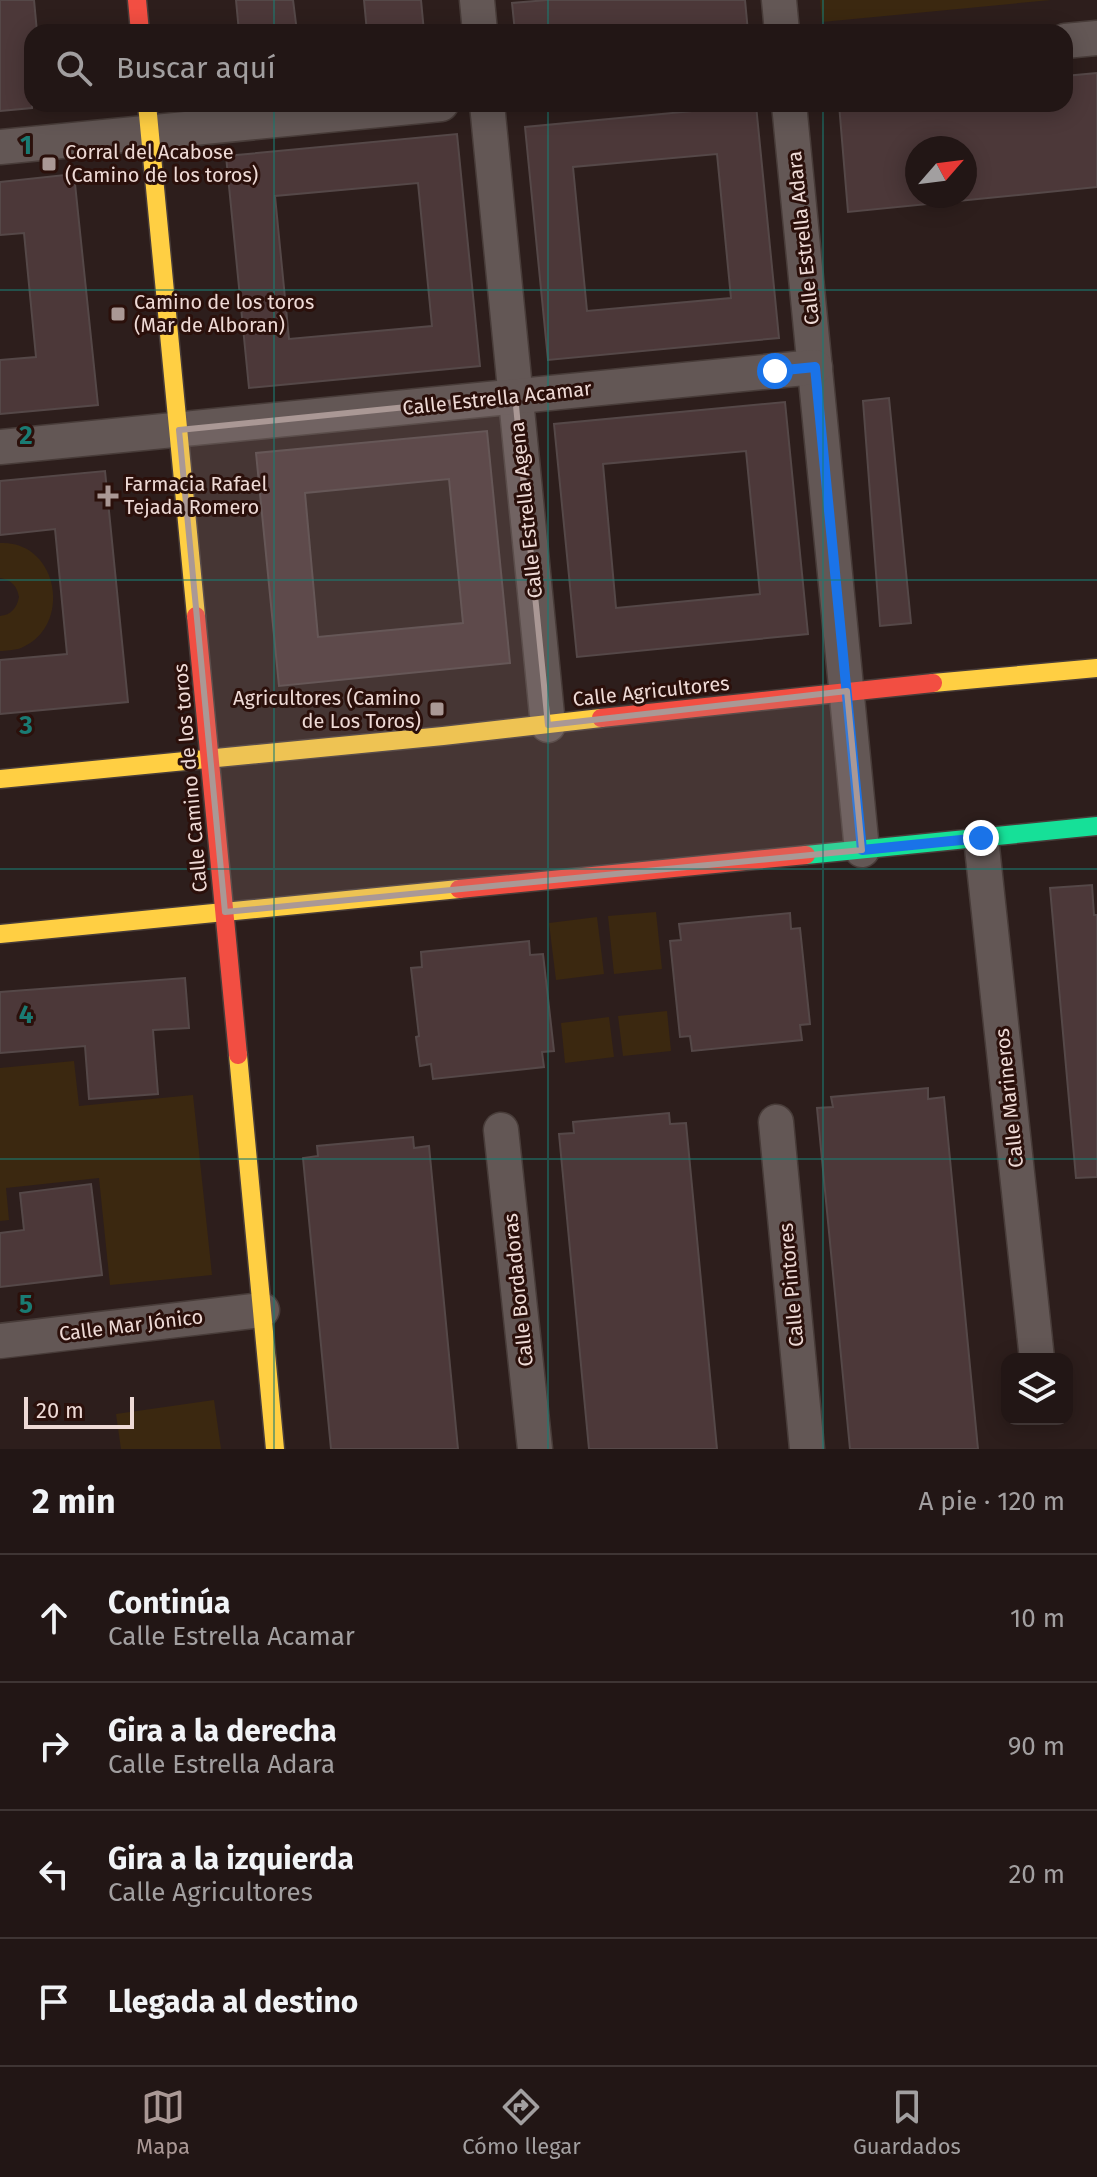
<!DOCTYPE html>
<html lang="es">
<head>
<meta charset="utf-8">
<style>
	:root { --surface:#221615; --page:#2a1f1e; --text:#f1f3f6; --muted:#a29fa0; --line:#3f3534; --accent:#aa9895 }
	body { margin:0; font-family:"Fira Sans",sans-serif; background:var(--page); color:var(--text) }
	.controls { position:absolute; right:24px; bottom:24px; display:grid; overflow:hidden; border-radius:16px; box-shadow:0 4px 20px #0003 }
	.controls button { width:72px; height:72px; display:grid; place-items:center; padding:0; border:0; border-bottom:2px solid var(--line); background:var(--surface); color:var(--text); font:40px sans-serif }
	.compass { position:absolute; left:905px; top:136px; width:72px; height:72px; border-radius:50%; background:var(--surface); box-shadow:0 4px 20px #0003; rotate:62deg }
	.scale { position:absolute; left:24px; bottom:20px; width:110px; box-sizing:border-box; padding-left:8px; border:4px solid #eedad6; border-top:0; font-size:22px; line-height:28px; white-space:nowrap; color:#eedad6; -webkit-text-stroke:6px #2b100b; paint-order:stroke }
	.stop { position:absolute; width:24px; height:24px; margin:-18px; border:6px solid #1a73e8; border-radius:50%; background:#fff }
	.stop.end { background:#1a73e8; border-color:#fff; box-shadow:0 2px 8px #0008 }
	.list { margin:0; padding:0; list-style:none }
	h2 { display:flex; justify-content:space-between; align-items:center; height:104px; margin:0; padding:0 32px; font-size:34px }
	h2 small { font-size:26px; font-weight:400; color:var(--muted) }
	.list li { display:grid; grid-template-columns:52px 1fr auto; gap:24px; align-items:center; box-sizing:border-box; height:128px; padding:0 32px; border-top:2px solid var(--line) }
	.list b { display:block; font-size:30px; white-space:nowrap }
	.list p { margin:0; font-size:26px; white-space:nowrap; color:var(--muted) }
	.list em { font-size:26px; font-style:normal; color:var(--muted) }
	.icon { flex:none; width:44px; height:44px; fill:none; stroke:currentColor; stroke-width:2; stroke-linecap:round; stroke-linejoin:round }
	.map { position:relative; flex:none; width:1097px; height:1449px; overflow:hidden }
	.search { position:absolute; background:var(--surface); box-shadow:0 4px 20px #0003; left:24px; right:24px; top:24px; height:88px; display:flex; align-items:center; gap:20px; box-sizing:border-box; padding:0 28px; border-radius:24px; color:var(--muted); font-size:30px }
	.sheet { height:616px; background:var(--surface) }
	nav { display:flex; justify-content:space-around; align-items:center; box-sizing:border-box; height:112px; border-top:2px solid var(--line); background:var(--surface); font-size:22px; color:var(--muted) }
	nav a { display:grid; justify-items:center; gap:4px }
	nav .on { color:var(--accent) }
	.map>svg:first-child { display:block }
</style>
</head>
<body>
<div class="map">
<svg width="1097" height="1449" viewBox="0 0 1097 1449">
	<rect width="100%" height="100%" fill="#2d1e1c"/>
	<g fill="#3b2810">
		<polygon points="820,0 1051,0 822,22"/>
		<path d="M0,543C58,540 74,626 21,648C16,650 8,650 3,651H0V616C11,615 17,608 19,597C17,586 12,580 0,578Z"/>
		<polygon points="656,912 662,969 614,974 608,916"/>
		<polygon points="597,917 604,974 556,980 549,923"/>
		<polygon points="667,1011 671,1051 623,1056 618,1016"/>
		<polygon points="609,1017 614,1057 565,1063 561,1023"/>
		<polygon points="74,1061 79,1106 193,1095 212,1275 110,1285 99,1178 6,1188 9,1220 0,1221 0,1068"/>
		<polygon points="214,1400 221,1449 121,1449 116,1414"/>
	</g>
	<g fill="#4c3839" stroke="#554848" stroke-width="2" fill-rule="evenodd">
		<polygon points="0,0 34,0 37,32 32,32 32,108 0,111"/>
		<polygon points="236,0 293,0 297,32 239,32"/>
		<polygon points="364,0 421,0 424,32 367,32"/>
		<polygon points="547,0 745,0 748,32 515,32 512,3"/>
		<path d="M1097,73V187L848,212L839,104H1065V76ZM917,148H965V196H917Z"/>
		<path d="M756,105L779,338L548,360L525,127ZM717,154L731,298L587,311L573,167Z"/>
		<path d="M457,134L480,366L249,388L226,156ZM418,183L432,326L289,339L275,196Z"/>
		<polygon points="74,174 98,405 0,414 0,360 36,357 24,233 0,235 0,182"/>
		<polygon points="889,398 911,623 880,626 863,401"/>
		<path d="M785,402L808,634L577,657L554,424ZM746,451L760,594L616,608L603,464Z"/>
		<path d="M487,431L510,663L279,686L256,453ZM449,479L463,623L318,637L305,493Z"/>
		<polygon points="105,471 128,702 0,714 0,660 67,654 55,529 0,535 0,481"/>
		<polygon points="1092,885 1094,915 1097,915 1097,1177 1076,1178 1050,888"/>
		<polygon points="790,913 791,929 800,928 810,1024 800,1025 802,1040 692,1051 690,1036 680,1037 670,941 681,940 679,924"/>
		<polygon points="529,941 530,955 543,954 554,1051 542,1052 544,1067 433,1079 431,1064 420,1066 416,1037 419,1036 411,968 422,967 421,952"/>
		<polygon points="185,978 189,1028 153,1030 158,1094 89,1099 85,1046 0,1053 0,992"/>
		<polygon points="928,1088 928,1099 944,1097 978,1449 850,1449 817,1108 833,1107 831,1097"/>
		<polygon points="669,1113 670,1124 686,1123 717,1449 589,1449 559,1134 574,1133 573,1122"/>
		<polygon points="413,1137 414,1148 429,1146 458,1449 331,1449 303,1158 318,1156 317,1146"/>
		<polygon points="91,1184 102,1275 0,1287 0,1233 24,1230 20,1193"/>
	</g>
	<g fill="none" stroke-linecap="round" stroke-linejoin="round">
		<g stroke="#483c39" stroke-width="37">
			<g id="street">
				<polyline points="477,0 480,32"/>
				<polyline points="779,0 782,32"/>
				<polyline points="1065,41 1097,38"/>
				<polyline points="487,104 548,725"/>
				<polyline points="789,104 862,850"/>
				<polyline points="0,147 441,104"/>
				<polyline points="0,447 815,367"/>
				<polyline points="981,838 1037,1359"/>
				<polyline points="776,1122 807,1449"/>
				<polyline points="501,1130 535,1449"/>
				<polyline points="0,1341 262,1310"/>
			</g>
		</g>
		<g stroke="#483c39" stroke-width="21">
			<polyline id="fast" points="806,855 1097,826"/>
		</g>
		<g stroke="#483c39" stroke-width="21">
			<g id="slow">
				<polyline points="147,104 196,616"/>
				<polyline points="933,683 1097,668"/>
				<polyline points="0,779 443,736 601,718"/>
				<polyline points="0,934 459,889"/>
				<polyline points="238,1055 275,1449"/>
			</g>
		</g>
		<g stroke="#483c39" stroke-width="21">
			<g id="jam">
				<polyline points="137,0 140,32"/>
				<polyline points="196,616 238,1055"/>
				<polyline points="601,718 933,683"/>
				<polyline points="459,889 806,855"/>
			</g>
		</g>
		<use href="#street" stroke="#635755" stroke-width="34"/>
		<use href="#fast" stroke="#16e098" stroke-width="18"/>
		<use href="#slow" stroke="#ffcf43" stroke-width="18"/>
		<use href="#jam" stroke="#f24e42" stroke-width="18"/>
	</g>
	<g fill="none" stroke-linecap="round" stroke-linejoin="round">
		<polyline stroke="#1a73e8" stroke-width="10" points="775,371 815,367 862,850 981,838"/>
	</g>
	<path fill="#aa9895" fill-opacity="0.2" stroke="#aa9895" stroke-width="6" stroke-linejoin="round" d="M515,396L548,725L847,691L862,850L225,912L179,430Z"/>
	<path fill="none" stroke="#1a7b73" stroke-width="2" stroke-opacity="0.55" d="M274,0V32M548,0V32M823,0V32M274,104V1449M548,104V1449M823,104V1449M0,290H1097M0,580H1097M0,869H1097M0,1159H1097"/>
	<g fill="#aa9895" stroke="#2b100b" stroke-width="3">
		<rect x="41" y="156" width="16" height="16" rx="4"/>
		<rect x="110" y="306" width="16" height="16" rx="4"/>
		<path d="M104 484h8v8h8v8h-8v8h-8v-8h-8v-8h8z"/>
		<rect x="429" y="701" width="16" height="16" rx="4"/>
	</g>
	<g text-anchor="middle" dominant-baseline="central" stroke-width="6" stroke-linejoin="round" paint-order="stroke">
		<g font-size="20" fill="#eedad6" stroke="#2b100b" text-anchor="start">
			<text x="65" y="152">Corral del Acabose<tspan x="65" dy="23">(Camino de los toros)</tspan></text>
			<text x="134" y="302">Camino de los toros<tspan x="134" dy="23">(Mar de Alboran)</tspan></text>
			<text x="124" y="484">Farmacia Rafael<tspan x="124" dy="23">Tejada Romero</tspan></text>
			<text x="421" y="698" text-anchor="end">Agricultores (Camino<tspan x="421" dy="23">de Los Toros)</tspan></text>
		</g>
		<g font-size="20" fill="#eedad6" stroke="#2b100b">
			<text transform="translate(803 238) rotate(-96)">Calle Estrella Adara</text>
			<text transform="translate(497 398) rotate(-6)">Calle Estrella Acamar</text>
			<text transform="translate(526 510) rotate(-96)">Calle Estrella Agena</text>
			<text transform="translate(651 691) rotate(-6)">Calle Agricultores</text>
			<text transform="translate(190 778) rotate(-95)">Calle Camino de los toros</text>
			<text transform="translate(1009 1098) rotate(-96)">Calle Marineros</text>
			<text transform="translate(791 1285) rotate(-95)">Calle Pintores</text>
			<text transform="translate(518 1290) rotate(-96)">Calle Bordadoras</text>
			<text transform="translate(131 1325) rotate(-7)">Calle Mar Jónico</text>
		</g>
	</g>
	<g font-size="26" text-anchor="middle" font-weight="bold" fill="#1a7b73" stroke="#2b100b" stroke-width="6" stroke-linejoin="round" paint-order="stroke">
		<text x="26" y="154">1</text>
		<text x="26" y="444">2</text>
		<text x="26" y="734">3</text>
		<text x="26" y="1023">4</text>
		<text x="26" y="1313">5</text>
	</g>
</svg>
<div class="controls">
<button><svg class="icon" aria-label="layers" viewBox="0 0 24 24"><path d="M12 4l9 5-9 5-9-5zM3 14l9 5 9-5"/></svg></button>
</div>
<svg class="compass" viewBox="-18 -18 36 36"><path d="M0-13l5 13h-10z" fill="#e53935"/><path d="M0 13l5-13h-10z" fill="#a29fa0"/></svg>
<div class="scale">20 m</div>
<div class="stop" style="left:775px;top:371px"></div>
<div class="stop end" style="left:981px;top:838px"></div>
<div class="search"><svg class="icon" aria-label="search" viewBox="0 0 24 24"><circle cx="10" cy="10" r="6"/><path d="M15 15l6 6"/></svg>Buscar aquí</div>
</div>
<section class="sheet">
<h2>2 min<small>A pie · 120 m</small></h2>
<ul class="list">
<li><svg class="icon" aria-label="ahead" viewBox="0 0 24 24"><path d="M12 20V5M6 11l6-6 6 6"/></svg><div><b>Continúa</b><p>Calle Estrella Acamar</p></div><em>10 m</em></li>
<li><svg class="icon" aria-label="right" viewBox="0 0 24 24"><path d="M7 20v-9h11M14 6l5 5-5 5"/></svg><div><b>Gira a la derecha</b><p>Calle Estrella Adara</p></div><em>90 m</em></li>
<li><svg class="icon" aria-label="left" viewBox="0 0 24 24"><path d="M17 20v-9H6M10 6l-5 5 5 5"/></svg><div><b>Gira a la izquierda</b><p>Calle Agricultores</p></div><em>20 m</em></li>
<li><svg class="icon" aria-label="arrive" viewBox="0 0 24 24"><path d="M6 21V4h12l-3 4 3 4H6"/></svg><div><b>Llegada al destino</b></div></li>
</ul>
</section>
<nav>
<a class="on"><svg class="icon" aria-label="map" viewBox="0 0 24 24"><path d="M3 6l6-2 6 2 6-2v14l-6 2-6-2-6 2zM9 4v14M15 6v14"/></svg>Mapa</a>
<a><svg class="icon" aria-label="directions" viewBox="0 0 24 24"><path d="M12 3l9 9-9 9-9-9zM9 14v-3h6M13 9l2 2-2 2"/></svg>Cómo llegar</a>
<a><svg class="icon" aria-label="saved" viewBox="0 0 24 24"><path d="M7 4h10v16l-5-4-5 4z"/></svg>Guardados</a>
</nav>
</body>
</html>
